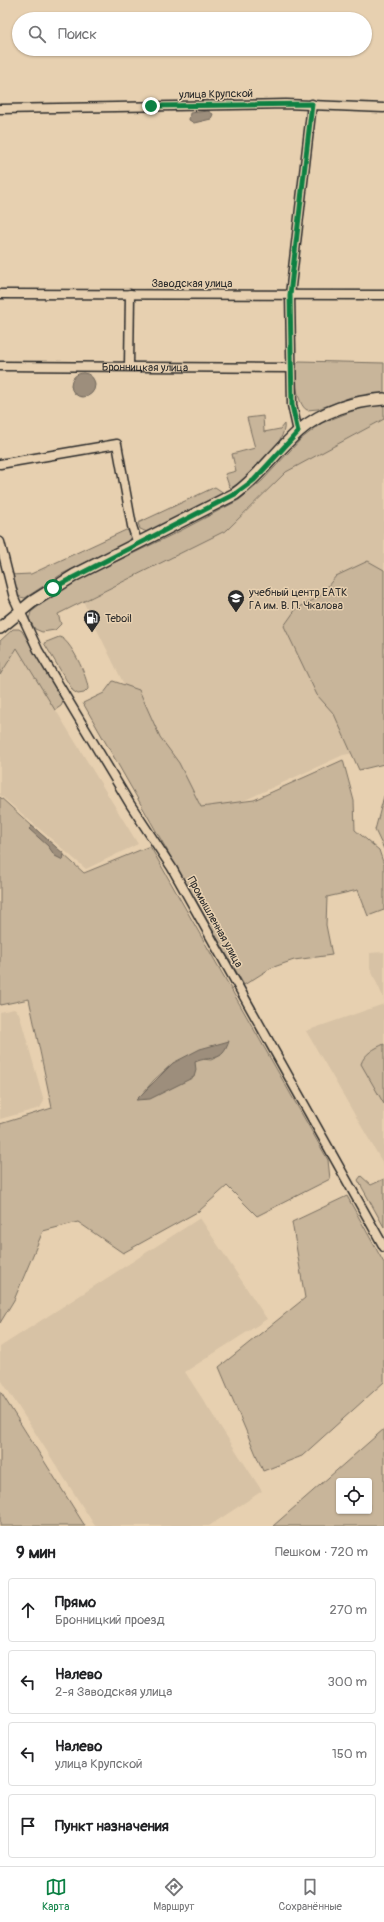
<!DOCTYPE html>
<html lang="ru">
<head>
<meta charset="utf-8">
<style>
	:root { --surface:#fff; --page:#f6f6f6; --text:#202124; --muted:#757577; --line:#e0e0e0; --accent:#0b8043 }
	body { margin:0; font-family:Pangolin,sans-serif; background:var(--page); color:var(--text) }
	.controls { position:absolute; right:12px; bottom:12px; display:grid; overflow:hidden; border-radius:4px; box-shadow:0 1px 3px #0004 }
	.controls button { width:36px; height:36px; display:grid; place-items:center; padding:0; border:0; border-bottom:1px solid var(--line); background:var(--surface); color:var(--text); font:20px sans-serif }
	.stop { position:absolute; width:12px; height:12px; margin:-9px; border:3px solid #0b8043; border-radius:50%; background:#fff }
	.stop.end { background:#0b8043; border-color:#fff; box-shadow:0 1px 4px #0008 }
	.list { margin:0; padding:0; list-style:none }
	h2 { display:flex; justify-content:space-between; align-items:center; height:52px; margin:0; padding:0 16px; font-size:17px }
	h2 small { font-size:13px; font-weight:400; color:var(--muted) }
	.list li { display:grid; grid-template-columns:26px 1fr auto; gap:12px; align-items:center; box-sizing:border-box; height:64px; margin:0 8px 8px; padding:0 8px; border:1px solid var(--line); border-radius:4px }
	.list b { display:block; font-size:15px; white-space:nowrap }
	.list p { margin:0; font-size:13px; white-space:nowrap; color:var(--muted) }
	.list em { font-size:13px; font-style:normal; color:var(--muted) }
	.icon { flex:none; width:22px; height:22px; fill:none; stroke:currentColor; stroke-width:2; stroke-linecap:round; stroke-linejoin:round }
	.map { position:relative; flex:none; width:384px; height:1526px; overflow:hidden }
	.search { position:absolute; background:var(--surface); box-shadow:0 1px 3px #0004; left:12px; right:12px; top:12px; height:44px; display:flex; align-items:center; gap:10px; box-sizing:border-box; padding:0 14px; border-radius:22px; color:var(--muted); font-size:15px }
	.sheet { height:340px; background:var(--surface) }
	nav { display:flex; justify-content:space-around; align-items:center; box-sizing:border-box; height:56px; border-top:1px solid var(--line); background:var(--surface); font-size:11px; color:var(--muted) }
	nav a { display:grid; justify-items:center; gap:2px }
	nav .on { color:var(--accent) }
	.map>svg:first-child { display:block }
</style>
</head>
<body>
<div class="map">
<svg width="384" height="1526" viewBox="0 0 384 1526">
	<rect width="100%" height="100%" fill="#e7d0b0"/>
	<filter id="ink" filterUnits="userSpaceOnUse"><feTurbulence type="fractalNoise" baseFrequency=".025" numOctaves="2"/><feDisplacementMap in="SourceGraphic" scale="8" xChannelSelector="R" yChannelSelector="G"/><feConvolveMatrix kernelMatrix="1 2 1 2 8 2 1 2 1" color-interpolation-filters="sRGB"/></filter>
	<g filter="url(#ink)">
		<g fill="#d7c2a5">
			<polygon points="384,419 384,748 343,755 189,826 164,766 83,601 227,530 287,470"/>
			<polygon points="17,647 138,844 86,869 0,795 0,675"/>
			<polygon points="384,952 384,999 370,968 370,953"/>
			<polygon points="384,1004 384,1165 306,1031"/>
			<polygon points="14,1009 19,1013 44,1101 40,1108 0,1119 0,1012"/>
			<polygon points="200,1218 267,1319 185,1372 262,1491 209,1526 95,1526 0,1378 0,1347"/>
		</g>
		<g fill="#c8b59a" stroke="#7a7062" fill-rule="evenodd">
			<path d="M299,361L384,363V393L351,397L318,409L307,410C297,405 293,373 297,363Z"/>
			<polygon points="384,405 384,419 286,472 227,530 58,614 61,624 55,630 42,632 35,629 29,619 31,612 47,600 80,579 180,531 239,500 262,481 301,439 322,423 360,408"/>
			<path d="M263,416L264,432L280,429L284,424C288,441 247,480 231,488L229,486L225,474L236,471L232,454L255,448L247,418Z"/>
			<polygon points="215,487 224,493 147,532 140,529 138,523"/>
			<path d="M126,530L130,531L132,535L127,542L62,574L25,598C14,598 13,584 10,575L31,574Z"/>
			<polygon points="368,561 384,570 384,764 359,770 334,714 317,695 284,626 296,609 319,597 336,576"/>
			<polygon points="13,629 19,629 22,631 64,700 61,706 55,710 17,648 0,675 0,641"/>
			<path d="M59,637C70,638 88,678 88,689L84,693L78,694L73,691L44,643Z"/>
			<polygon points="113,681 139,690 160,737 179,763 201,807 254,800 343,760 354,801 355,830 379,850 384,865 384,910 368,916 358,890 327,897 326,925 332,955 294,960 271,968 244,985 83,703 104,693"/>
			<polygon points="384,796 384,849 375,830"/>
			<path d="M0,797L84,873L150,846L328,1160L330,1179L257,1216L227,1186L199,1211L123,1253L78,1222L43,1231L14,1300L0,1323V1124L52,1108L29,999L0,1005ZM221,1055L211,1060L202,1059L194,1062L137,1100L154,1080L173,1063Z"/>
			<path d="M384,1044V1104L361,1064C364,1054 375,1048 384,1044Z"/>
			<polygon points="361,1176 371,1185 384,1179 384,1227 358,1180"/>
			<polygon points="347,1196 384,1263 384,1382 302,1456 263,1471 219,1367 305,1298 292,1222"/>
			<polygon points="0,1391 85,1526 0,1526"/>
			<path d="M384,1429V1526H273ZM339,1481H369V1511H339Z"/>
		</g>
		<g fill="#9d8e7b" stroke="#6f665b">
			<polygon points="208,111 213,114 211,119 194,123 189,120 190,113"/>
			<circle cx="83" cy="385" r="12"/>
			<polygon points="32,826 64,854 63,860 55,856 48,846 29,829"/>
			<path d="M229,1041C222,1064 211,1055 195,1062L196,1070L194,1077L150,1099L136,1100L173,1063L200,1049Z"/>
		</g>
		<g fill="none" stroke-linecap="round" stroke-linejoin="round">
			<g stroke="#2b2b2b" stroke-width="11">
				<g id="minor">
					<polyline points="0,109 286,104 384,108"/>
					<polyline points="0,294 384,295"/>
					<path id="s1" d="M0,366L291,368"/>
					<polyline points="129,366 130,294"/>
					<polyline points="298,432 292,405 290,295 312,104"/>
					<polyline points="0,464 117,444 132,526 138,544"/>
					<polyline points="0,542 14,598 38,650 130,804 172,868 384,1247"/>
				</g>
			</g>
			<g stroke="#2b2b2b" stroke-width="14">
				<path id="secondary" d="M0,628L32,602L75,575L235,494C260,476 276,451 299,431C322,411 354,401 384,399"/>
			</g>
			<use href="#minor" stroke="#e7d0b0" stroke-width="8"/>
			<use href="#secondary" stroke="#e7d0b0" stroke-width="11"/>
		</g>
	</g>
	<g fill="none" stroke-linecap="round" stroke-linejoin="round" filter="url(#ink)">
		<polyline stroke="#0b8043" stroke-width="5" points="53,588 235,494 254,480 298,432 292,405 290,295 312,104 151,106"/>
	</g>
	<defs>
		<g id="university-pin" transform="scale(0.9)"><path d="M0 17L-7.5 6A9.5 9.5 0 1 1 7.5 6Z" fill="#2b2b2b" stroke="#e7d0b0"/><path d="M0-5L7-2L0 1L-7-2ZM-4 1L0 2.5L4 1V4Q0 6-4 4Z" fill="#fff"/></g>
		<g id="fuel-pin" transform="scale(0.9)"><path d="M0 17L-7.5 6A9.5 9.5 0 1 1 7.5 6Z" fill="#2b2b2b" stroke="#e7d0b0"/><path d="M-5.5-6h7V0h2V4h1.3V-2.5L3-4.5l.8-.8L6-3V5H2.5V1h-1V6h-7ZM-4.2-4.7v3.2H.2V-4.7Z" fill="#fff"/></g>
	</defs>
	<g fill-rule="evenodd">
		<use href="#university-pin" x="236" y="598"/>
		<use href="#fuel-pin" x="92" y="618"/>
	</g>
	<g text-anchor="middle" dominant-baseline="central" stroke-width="3" stroke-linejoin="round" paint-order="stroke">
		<g font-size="11" fill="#2b2b2b" stroke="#e7d0b0">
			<text transform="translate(216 94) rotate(-1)">улица Крупской</text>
			<text x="192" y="283">Заводская улица</text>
			<text stroke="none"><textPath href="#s1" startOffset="145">Бронницкая улица</textPath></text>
			<text transform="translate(215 922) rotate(61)">Промышленная улица</text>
		</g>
		<g font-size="11" fill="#2b2b2b" stroke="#e7d0b0" text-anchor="start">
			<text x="249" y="592">учебный центр ЕАТК<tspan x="249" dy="13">ГА им. В. П. Чкалова</tspan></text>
			<text x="105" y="618">Teboil</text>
		</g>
	</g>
</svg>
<div class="controls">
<button><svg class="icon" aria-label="locate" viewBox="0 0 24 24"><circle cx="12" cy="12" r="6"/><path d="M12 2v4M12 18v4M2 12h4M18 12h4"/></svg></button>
</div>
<div class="stop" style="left:53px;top:588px"></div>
<div class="stop end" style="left:151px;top:106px"></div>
<div class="search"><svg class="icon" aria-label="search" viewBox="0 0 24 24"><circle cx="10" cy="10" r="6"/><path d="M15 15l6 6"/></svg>Поиск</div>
</div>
<section class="sheet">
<h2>9 мин<small>Пешком · 720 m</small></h2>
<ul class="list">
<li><svg class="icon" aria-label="ahead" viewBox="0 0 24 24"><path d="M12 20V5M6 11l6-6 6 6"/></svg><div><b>Прямо</b><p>Бронницкий проезд</p></div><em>270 m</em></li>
<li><svg class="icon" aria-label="left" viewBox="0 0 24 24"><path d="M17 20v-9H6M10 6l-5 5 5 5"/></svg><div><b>Налево</b><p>2-я Заводская улица</p></div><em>300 m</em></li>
<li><svg class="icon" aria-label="left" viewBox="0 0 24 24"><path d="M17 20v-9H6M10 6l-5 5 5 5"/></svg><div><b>Налево</b><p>улица Крупской</p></div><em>150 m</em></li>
<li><svg class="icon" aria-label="arrive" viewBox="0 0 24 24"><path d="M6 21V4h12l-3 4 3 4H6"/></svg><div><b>Пункт назначения</b></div></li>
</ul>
</section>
<nav>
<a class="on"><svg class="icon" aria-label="map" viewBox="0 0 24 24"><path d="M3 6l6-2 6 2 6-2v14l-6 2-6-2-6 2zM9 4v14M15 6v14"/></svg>Карта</a>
<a><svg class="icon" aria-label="directions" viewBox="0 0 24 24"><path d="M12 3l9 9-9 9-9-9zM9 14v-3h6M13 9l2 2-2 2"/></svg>Маршрут</a>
<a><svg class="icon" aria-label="saved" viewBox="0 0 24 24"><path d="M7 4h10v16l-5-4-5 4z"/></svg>Сохранённые</a>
</nav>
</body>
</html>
